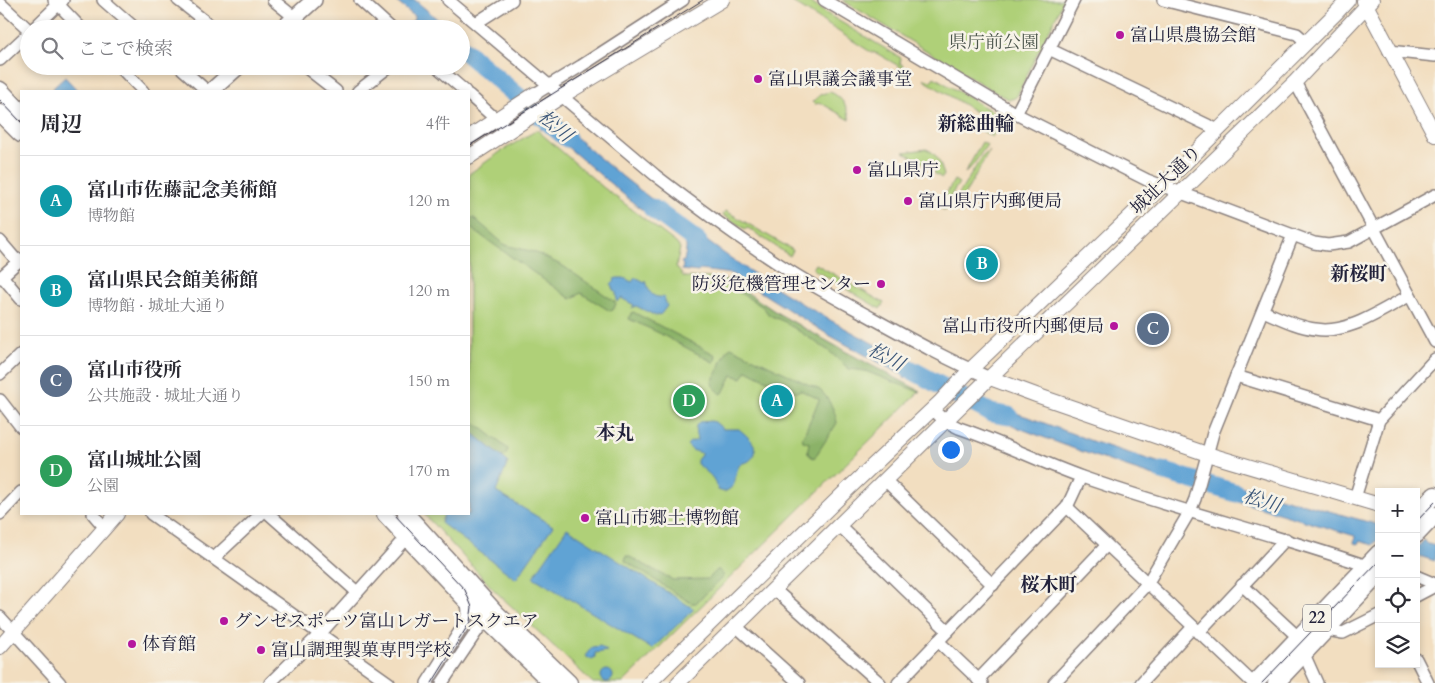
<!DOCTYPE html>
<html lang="ja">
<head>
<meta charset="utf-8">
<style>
	:root { --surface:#fff; --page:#f2f2f3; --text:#2b2b33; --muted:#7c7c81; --line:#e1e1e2; --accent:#b45309 }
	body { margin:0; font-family:Cardo,"Noto Serif JP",serif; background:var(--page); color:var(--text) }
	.controls { position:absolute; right:15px; bottom:15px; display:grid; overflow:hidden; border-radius:0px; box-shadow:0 2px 8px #0003 }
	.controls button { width:45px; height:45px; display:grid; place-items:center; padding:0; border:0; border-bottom:1px solid var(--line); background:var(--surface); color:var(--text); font:25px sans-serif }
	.you { position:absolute; left:950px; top:449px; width:18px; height:18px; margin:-12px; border:4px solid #fff; border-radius:50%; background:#1a73e8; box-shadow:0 0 0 8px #1a73e833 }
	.badge { display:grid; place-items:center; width:32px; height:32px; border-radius:50%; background:var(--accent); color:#fff; font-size:16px; font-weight:700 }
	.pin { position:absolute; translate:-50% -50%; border:2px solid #fff; box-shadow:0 1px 5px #0006 }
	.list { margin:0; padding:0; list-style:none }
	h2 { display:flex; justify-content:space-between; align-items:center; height:65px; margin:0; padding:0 20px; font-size:21px }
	h2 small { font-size:16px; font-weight:400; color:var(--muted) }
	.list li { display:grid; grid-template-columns:32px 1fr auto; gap:15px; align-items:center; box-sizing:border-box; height:90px; padding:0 20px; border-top:1px solid var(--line) }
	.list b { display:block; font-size:19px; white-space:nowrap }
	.list p { margin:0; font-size:16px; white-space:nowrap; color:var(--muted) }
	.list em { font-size:16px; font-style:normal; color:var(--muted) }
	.icon { flex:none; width:28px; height:28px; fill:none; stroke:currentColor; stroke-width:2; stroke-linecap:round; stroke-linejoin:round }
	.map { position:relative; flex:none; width:1435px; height:683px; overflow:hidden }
	.search { position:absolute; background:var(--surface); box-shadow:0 2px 8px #0003; left:20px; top:20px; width:450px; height:55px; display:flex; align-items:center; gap:12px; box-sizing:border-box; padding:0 18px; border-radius:28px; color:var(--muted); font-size:19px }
	.panel { position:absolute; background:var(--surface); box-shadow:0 2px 8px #0003; left:20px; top:90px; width:450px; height:425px; border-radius:0px }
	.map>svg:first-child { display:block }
</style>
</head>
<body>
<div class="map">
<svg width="1435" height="683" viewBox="0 0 1435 683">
	<rect width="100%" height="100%" fill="#f7f3e8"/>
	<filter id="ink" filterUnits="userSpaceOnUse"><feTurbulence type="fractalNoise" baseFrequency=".02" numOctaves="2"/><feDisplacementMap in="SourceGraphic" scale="10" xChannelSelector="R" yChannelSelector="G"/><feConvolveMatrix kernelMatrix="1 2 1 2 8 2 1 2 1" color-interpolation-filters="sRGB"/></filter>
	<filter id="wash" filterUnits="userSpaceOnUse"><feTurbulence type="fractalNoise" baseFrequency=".0096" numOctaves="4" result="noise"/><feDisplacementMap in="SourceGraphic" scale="20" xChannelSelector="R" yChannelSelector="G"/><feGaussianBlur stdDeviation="1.12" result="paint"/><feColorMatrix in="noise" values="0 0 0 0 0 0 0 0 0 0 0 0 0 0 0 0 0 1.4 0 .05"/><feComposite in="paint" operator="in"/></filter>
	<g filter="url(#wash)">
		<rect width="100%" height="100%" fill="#f2dec0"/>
		<g fill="#afd078" stroke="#68795a">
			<polygon points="789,0 807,0 829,15 901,58 900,63 905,67 904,69 878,54 869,51"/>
			<path d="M842,0H1064L1045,39L1044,45L1039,50L1017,96C1011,102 1006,98 1000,95Z"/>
			<polygon points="934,77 1003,118 992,137 981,130 987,119 924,80 925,79 931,81"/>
			<path d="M830,92C843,97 847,107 850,120L821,103L815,104L812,102L821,94Z"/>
			<polygon points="537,130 604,188 676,243 680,248 676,267 684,277 712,278 728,280 779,314 850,354 920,391 623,683 593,683 494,590 424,514 469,514 469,174 500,152"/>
			<path d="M982,142L987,145C979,155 974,166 965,173Z"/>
			<path d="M926,149C938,153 940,164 944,175L942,178L935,174L934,169L904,152Z"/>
			<polygon points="990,150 957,208 957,197 982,157"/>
			<polygon points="954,180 959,183 951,195 949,207 945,211 939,207"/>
			<polygon points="726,211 793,250 790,256 748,228 745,229 723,215"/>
			<polygon points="816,264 884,303 880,309 813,269"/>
		</g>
		<g fill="#8bb268" stroke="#566a52">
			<polygon points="471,218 474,218 504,244 509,246 534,252 563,266 614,301 616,304 613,310 610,311 581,293 571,299 469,227 469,221"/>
			<polygon points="712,278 728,280 779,314 850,354 920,391 919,392 865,371 849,369 829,351 785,322 769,315 763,307 729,286 712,282 711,281"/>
			<polygon points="633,312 716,355 715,361 713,362 657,332 629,319 631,313"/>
			<path d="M731,347L820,390C828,398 836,411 837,423L815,457L814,458C805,454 808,450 809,443L803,441L802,439L819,400V399L800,390L797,392L773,380L771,382L747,370L742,378L732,375L723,393L721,394L713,386L712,382L728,349Z"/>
			<path d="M469,418L508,449C507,453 506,456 502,457L469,430Z"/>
			<polygon points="626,556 628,556 673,580 708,579 717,570 719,570 723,574 723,577 696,603 691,603 625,561"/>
		</g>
		<g fill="#60a3d4" stroke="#416288">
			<path d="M394,0H415L449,29H429C422,23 416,25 408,28L407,24L414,20V16Z"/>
			<polygon points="461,39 518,85 504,93 461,56"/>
			<polygon points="65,77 78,91 54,91 52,89"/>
			<path d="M556,117C574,137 594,153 614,170C635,186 655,202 676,218L668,229L637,206L552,134L547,130L540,129Z"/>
			<path d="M682,222C735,264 794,301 854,333C881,348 908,362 936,375L927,384L908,374L905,379L902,373H899L889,368L827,334L732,274L700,270L698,272L682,270L683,265L681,262L684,261C687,245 689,242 674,233Z"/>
			<path d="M617,278H624L632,282L635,278L645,283L646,281C650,292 650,298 664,297L667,306L661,314L656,316L636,306L632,308L634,305L621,298L617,302L616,293L611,284L615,280L614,279Z"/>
			<path d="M989,404L1031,418L1097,443L1189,472L1186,480L1187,481L1186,486C1123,467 1062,445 1001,421H993L980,415Z"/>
			<path d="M711,421L715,422L723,429H739C747,436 765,449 749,461C746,463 742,462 739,466C732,478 740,485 724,492L718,490C714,476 709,474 697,464V460L701,455V453L692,450L687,445L690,442L697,440C696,434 693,427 699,422Z"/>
			<polygon points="469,430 508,462 496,492 553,526 516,579 441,523 444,514 469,514"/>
			<polygon points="1211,478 1379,525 1379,538 1373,545 1359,541 1358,544 1354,543 1355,536 1207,492 1207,490 1210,489 1211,486 1209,483"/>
			<polygon points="567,528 694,609 652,649 533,577"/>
			<polygon points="1424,540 1428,544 1435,546 1435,561 1416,555 1416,549"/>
			<polygon points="600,646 607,651 595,653 595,657 592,660 585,656 592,647"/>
			<circle cx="607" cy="676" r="6"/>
		</g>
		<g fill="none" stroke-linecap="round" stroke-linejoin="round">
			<g stroke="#60a3d4" stroke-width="19">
				<polyline points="461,48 567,138"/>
				<polyline points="652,208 698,242"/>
				<polyline points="908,368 991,413 1009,416"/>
				<polyline points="1162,471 1236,493"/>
			</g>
		</g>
	</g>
	<g filter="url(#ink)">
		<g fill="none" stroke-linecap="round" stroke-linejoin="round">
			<g stroke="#8a807e" stroke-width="14">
				<g id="minor">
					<polyline points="54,0 82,29"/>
					<polyline points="103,0 136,29"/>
					<polyline points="178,0 215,29"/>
					<polyline points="273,0 294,17"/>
					<polyline points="360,0 392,29"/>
					<path d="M448,0L655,175C698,208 742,241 788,270C816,288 845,303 874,319C912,340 950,361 990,378"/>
					<polyline points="824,0 1016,114 1147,180 1314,243 1328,245 1349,242 1435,195"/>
					<polyline points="1163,0 1297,34 1306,42"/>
					<polyline points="0,3 29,30"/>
					<polyline points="476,23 512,0"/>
					<polyline points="33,29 63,0"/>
					<polyline points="1049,49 1218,130"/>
					<polyline points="1389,51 1435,56"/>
					<polyline points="0,60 29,33"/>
					<polyline points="119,66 143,91"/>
					<polyline points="179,66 207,91"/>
					<polyline points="304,66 336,91"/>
					<polyline points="436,66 465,91"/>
					<polyline points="1295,82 1435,342"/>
					<polyline points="358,91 390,66"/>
					<polyline points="535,94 581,66 683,0"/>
					<polyline points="469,95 509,131"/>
					<polyline points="1016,114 1074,0"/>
					<polyline points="0,241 18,262"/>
					<polyline points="2,276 21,299"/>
					<polyline points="0,278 21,259"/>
					<path d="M1263,311C1280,318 1297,327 1315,329C1348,335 1381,310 1409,296"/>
					<polyline points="0,374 21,354"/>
					<polyline points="1236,376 1379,420"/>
					<polyline points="0,400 21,427"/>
					<path d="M932,409L945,421L959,428C1001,442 1040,462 1082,477C1176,510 1273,534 1367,566"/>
					<polyline points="885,480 993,585"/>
					<polyline points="1355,498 1379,420 1435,359"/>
					<polyline points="1067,507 1253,683"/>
					<polyline points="0,514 21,492"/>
					<polyline points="93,514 105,528"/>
					<polyline points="151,514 389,683"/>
					<polyline points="269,514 357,592"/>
					<polyline points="839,525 948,631"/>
					<polyline points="214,558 261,514"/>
					<polyline points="1416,576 1435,584"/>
					<polyline points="1242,585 1299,638"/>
					<polyline points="774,589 880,683"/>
					<polyline points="1416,596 1435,586"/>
					<polyline points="0,617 60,683"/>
					<polyline points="736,626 799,683"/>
					<polyline points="1327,630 1343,633 1379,615"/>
					<polyline points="1198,633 1286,539"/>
					<polyline points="938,641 982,683"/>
					<polyline points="1304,654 1317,683"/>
					<polyline points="1416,659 1428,683"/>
					<polyline points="978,680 1107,545"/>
					<polyline points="270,683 320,634 406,538"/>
					<polyline points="427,683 465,623 468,612 467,601"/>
					<path d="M442,683L479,628C484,624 487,624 493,626"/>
					<polyline points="898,683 1067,507 1081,477"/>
					<polyline points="1054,683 1147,584 1190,511 1195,499 1213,433 1293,235"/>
					<polyline points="1141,683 1193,627"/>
				</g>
			</g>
			<g stroke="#8a807e" stroke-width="16">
				<g id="tertiary">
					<polyline points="1364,1 1435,135"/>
					<polyline points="469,137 535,94"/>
					<polyline points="469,157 562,96 722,0"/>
					<polyline points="990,378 1036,395 1207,454 1379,505"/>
					<polyline points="0,647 117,514"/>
					<polyline points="649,683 848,489 941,401 970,370 1162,186 1337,12 1348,0"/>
					<polyline points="678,683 982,385 1295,82 1372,0"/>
				</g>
			</g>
			<g stroke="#8a807e" stroke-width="18">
				<g id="secondary">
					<polyline points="282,29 314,0"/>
					<polyline points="211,91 239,66"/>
				</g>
			</g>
			<g stroke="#8a807e" stroke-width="19">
				<g id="primary">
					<polyline points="0,90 21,112"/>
					<polyline points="0,113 21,134"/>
					<polyline points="385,514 467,601 552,683"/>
					<polyline points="406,514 495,612 569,683"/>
					<polyline points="1416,514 1435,495"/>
					<polyline points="1416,535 1435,515"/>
					<polyline points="1255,683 1379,553"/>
					<polyline points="1276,683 1379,574"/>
				</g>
			</g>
			<use href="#minor" stroke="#fff" stroke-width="11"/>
			<use href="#tertiary" stroke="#fff" stroke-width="14"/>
			<use href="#secondary" stroke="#fff" stroke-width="15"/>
			<use href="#primary" stroke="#fff" stroke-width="16"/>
			<g stroke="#22223b" stroke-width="1">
				<polyline points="0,100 21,122"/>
				<polyline points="469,146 703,0"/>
				<polyline points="394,514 465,590 472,607 470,622 432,683"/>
				<polyline points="1416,522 1435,502"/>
				<polyline points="1262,683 1379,561"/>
			</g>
		</g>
	</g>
	<g fill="#b5179e" stroke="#f7f3e8" stroke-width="2">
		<circle cx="1120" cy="35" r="5"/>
		<circle cx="758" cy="79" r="5"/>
		<circle cx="857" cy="170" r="5"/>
		<circle cx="908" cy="201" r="5"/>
		<circle cx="881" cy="284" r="5"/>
		<circle cx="1114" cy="326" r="5"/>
		<circle cx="585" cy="518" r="5"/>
		<circle cx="224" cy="621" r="5"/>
		<circle cx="132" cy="644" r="5"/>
		<circle cx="261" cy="650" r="5"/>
	</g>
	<g text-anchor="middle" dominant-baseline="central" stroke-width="5" stroke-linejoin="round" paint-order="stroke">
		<rect fill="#f7f3e8" stroke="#62616f" stroke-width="1" x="1303" y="604.5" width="28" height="27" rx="4"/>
		<g font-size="16" font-weight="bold" fill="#22223b">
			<text x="1317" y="618">22</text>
		</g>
		<g font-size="18" fill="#22223b" stroke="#f7f3e8" text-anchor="start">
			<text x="1130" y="35">富山県農協会館</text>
			<text x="768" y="79">富山県議会議事堂</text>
			<text x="867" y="170">富山県庁</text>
			<text x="918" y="201">富山県庁内郵便局</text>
			<text x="871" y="284" text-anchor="end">防災危機管理センター</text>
			<text x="1104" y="326" text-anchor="end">富山市役所内郵便局</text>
			<text x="595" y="518">富山市郷土博物館</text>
			<text x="234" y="621">グンゼスポーツ富山レガートスクエア</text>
			<text x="142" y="644">体育館</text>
			<text x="271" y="650">富山調理製菓専門学校</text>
		</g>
		<g font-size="18" fill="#4c564d" stroke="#f7f3e8">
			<text x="994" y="42">県庁前公園</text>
		</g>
		<g font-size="18" fill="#22223b" stroke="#f7f3e8">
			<text transform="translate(1166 180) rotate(-44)">城址大通り</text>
		</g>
		<g font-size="19" font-weight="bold" fill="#22223b" stroke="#f7f3e8">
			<text x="976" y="124">新総曲輪</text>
			<text x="1359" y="274">新桜町</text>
			<text x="615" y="433">本丸</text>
			<text x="1049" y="585">桜木町</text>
		</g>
		<g font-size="19" font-style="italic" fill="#3b5678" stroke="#f7f3e8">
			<text transform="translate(555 126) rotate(40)">松川</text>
			<text transform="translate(886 357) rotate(28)">松川</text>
			<text transform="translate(1262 501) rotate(17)">松川</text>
		</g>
	</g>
</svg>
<div class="controls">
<button>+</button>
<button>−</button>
<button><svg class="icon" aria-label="locate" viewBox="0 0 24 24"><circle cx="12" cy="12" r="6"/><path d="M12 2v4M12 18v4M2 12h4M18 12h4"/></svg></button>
<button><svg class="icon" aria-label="layers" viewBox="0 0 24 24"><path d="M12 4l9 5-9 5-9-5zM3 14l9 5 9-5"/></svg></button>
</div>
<div class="you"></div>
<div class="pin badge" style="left:777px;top:401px;background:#0f9aa8">A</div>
<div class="pin badge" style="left:982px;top:264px;background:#0f9aa8">B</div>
<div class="pin badge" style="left:1153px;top:329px;background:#5c6f8a">C</div>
<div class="pin badge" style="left:689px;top:401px;background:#2e9e5b">D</div>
<div class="search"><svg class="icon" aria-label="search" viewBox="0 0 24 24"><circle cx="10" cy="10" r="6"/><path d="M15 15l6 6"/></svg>ここで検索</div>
<section class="panel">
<h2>周辺<small>4件</small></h2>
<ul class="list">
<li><span class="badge" style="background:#0f9aa8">A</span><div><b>富山市佐藤記念美術館</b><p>博物館</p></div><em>120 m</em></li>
<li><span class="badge" style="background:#0f9aa8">B</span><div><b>富山県民会館美術館</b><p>博物館 · 城址大通り</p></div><em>120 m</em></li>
<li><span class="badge" style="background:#5c6f8a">C</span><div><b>富山市役所</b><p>公共施設 · 城址大通り</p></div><em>150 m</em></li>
<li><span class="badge" style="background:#2e9e5b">D</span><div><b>富山城址公園</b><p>公園</p></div><em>170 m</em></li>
</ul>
</section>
</div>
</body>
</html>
